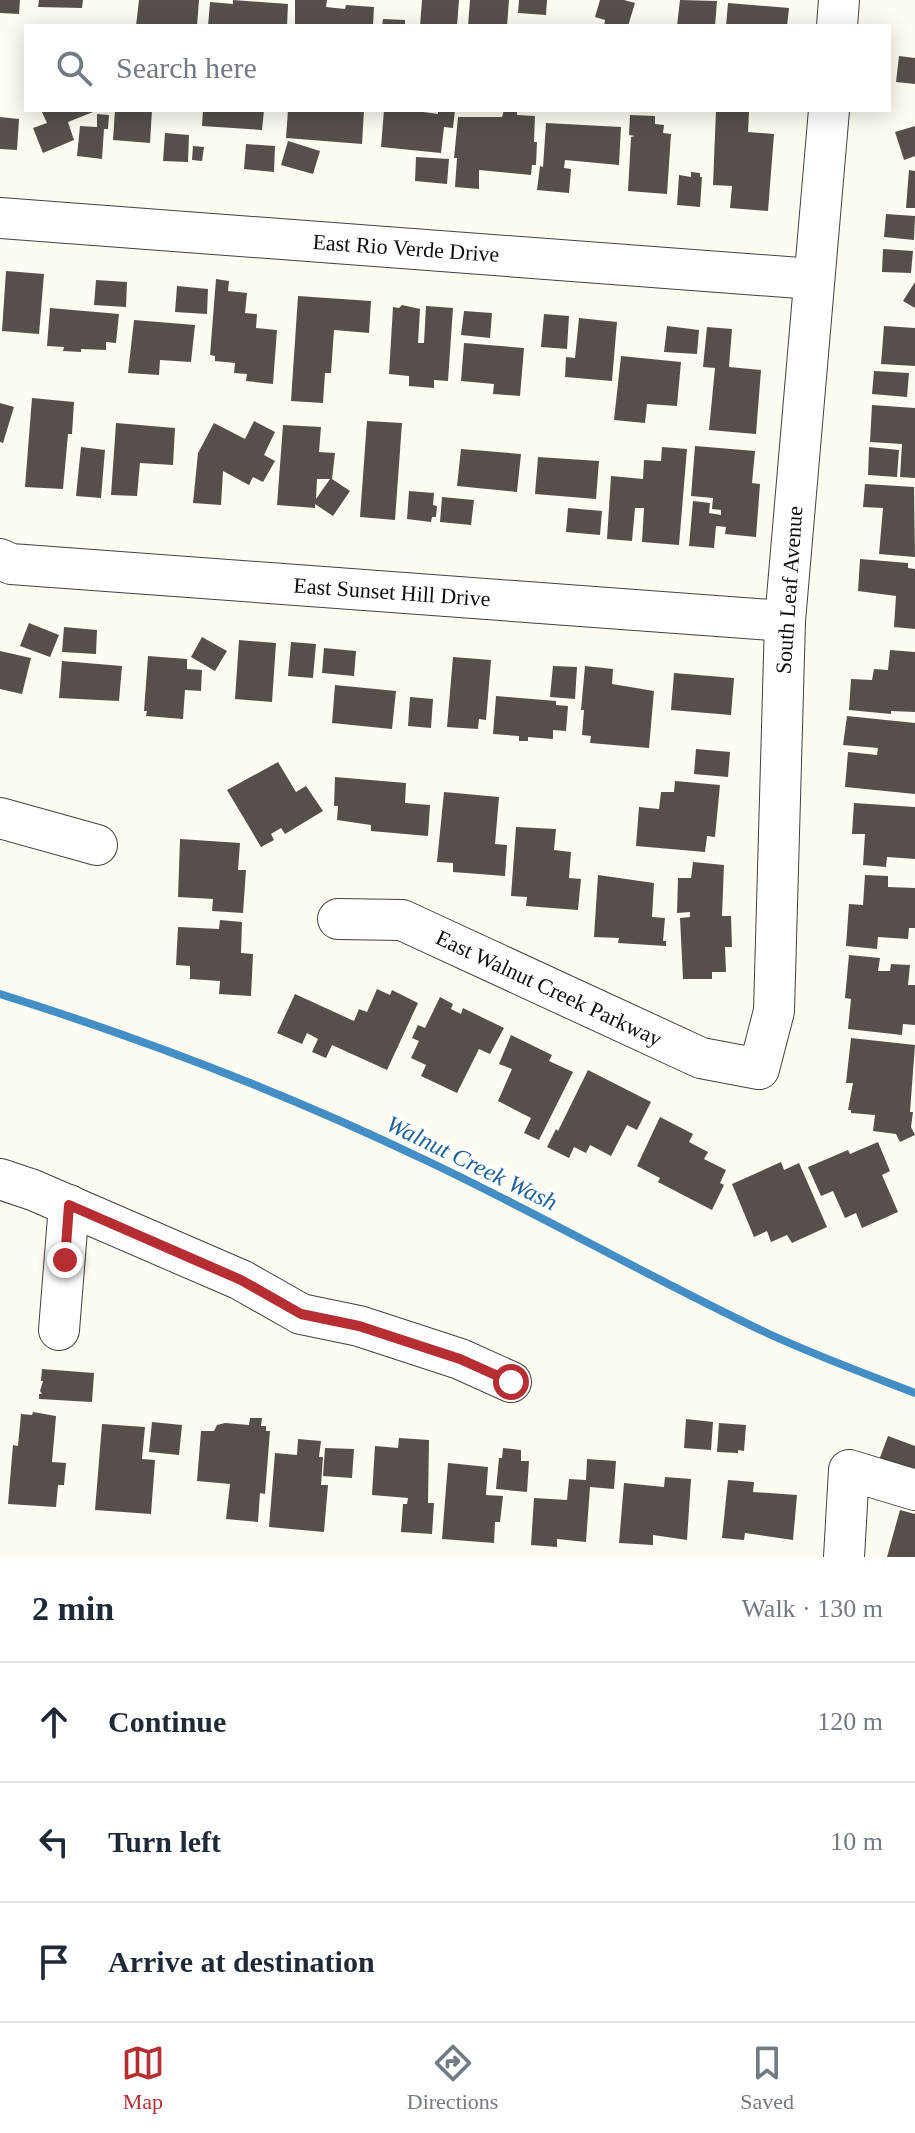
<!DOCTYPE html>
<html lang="en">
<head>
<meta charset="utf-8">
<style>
	:root { --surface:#fff; --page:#f2f2f3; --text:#1f2937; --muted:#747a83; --line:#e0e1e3; --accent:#b62e32 }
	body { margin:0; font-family:"Times New Roman",serif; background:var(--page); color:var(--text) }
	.stop { position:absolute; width:24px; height:24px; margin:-18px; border:6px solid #b62e32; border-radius:50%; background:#fff }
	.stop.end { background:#b62e32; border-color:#fff; box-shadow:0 2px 8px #0008 }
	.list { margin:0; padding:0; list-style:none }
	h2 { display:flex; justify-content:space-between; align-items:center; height:104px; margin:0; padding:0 32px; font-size:34px }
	h2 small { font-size:26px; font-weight:400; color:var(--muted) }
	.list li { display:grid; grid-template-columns:52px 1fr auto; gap:24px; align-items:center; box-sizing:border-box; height:120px; padding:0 32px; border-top:2px solid var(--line) }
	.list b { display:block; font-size:30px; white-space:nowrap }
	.list em { font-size:26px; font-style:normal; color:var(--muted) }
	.icon { flex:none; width:44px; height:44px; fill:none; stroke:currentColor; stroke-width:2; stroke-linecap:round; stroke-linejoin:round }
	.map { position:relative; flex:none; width:915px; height:1557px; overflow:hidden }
	.search { position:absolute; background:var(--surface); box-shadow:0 4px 20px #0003; left:24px; right:24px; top:24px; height:88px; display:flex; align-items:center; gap:20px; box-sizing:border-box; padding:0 28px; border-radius:0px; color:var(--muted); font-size:30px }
	.sheet { height:464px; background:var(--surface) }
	nav { display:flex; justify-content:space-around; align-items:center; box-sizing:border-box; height:112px; border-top:2px solid var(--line); background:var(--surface); font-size:22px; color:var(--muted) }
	nav a { display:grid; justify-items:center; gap:4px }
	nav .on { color:var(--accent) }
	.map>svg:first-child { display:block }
</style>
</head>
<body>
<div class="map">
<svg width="915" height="1557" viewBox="0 0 915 1557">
	<rect width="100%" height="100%" fill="#fefcf0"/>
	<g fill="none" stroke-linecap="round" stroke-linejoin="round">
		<path stroke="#438fc5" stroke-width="8" d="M0,994C144,1039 287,1094 423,1159C540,1214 652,1279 769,1334C817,1356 866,1374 915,1393"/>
	</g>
	<g fill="#564f4b" fill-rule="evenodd">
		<polygon points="0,0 20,0 19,14 0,13"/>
		<polygon points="39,0 83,0 82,8 38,7"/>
		<polygon points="139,0 199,0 197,26 136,26"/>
		<polygon points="233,0 288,4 287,26 208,26 210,2 233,4"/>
		<polygon points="295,0 327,0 326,7 345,9 346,5 374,7 373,26 295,26"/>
		<polygon points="422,0 459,0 457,26 420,26"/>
		<polygon points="470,0 509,0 507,26 468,26"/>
		<polygon points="519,0 547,0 546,15 518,13"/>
		<polygon points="600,0 624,0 635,3 628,26 604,26 605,20 595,17"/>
		<polygon points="680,0 717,1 715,26 677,26"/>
		<polygon points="728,3 789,8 787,26 726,26"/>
		<polygon points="383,19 405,20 405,26 382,26"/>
		<polygon points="899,56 915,58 915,84 896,82"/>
		<polygon points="41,110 98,110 68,122 74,140 43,153 33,128 47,123"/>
		<polygon points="115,110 152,110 150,143 113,140"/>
		<polygon points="203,110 264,110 262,130 202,126"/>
		<polygon points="288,110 364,110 362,144 286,138"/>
		<polygon points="384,110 408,110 438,114 438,110 455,110 453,128 444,127 441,153 381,147"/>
		<polygon points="504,110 517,110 517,115 535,116 534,142 537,142 536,165 532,165 531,175 479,170 479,189 455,187 457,158 454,158 458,117 502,117"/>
		<polygon points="716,110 749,112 748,132 774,134 768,211 730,208 732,186 713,185"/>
		<polygon points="97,114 109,115 108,129 104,129 102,159 77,156 80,126 97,127"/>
		<polygon points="630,115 655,116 655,124 664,125 663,133 671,134 667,194 628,191 631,137 635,136 629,135"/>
		<polygon points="0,117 19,119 17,150 0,149"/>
		<polygon points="546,123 621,127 619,165 565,160 564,168 571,169 569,193 537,190 540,166 543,167"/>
		<polygon points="915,126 915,156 904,160 895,132"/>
		<polygon points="165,133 189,135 188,162 163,161"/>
		<polygon points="288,141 320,151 313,174 281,165"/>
		<polygon points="246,144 275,146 274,172 244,169"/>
		<polygon points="193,146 204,147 202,161 192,160"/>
		<polygon points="416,157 449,159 447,184 415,181"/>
		<polygon points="909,170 915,171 915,208 906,208"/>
		<polygon points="691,172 700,173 700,177 702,177 700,207 677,205 679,175 691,177"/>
		<polygon points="886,214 915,216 914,240 884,237"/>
		<polygon points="883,249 913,251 911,273 882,272"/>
		<polygon points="6,271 44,274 39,334 2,331"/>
		<polygon points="216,279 229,281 228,291 247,293 245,313 257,314 256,328 277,330 273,384 246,381 247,374 234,373 235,363 215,361 215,356 210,355"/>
		<polygon points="96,280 127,282 126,307 94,305"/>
		<polygon points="915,282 915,308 903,301"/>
		<polygon points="177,286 208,289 207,314 175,312"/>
		<polygon points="298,296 371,301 369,333 334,330 331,373 325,373 323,403 291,401"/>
		<polygon points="402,305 420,309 418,343 424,343 426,306 453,308 448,381 434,380 434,388 409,386 409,376 389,374 393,307 399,308"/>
		<polygon points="50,308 119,314 116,343 106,342 106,350 81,349 81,352 63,351 64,347 47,346"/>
		<polygon points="464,311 492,313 490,338 461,335"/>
		<polygon points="544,314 569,316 567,349 541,347"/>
		<polygon points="579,318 617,322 612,381 565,377 566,357 575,358"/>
		<polygon points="134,320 195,325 191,362 160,360 159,375 128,373"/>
		<polygon points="667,326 699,330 697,354 664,352"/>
		<polygon points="884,326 915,328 915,366 881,364"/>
		<polygon points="707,327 732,329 729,367 761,370 756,434 709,430 715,368 703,367"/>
		<polygon points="464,343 524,348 520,396 493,394 494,384 461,381"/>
		<polygon points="621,356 681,362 677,406 647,404 645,423 614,420"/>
		<polygon points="874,371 909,373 907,397 872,394"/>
		<polygon points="32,398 74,402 72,434 68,434 63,489 25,487"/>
		<polygon points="0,403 14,407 3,443 0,442"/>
		<polygon points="872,405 915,408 915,478 900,477 902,444 870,442"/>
		<polygon points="254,421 275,432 264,455 275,461 263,482 253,477 249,485 223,471 221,505 193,503 198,453 214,423 245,439"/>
		<polygon points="367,421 402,423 395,520 360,517"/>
		<polygon points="116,423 175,428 173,465 140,463 137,496 111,495"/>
		<path d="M283,425L321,427L319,452L335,453L332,479L350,491L333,516L315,504V508L277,505ZM317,479H330L316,499Z"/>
		<polygon points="695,446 755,451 752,483 760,484 756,537 725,534 726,527 716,526 714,548 689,546 693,501 710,503 709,513 721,515 721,510 712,509 713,498 691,496"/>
		<polygon points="81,447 105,450 101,498 76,496"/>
		<polygon points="662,447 687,449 679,545 642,542 644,508 635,508 632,541 607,539 611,476 643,479 644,460 661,461"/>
		<polygon points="869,447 899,450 897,477 868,475"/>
		<polygon points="461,449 521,454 517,492 457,486"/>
		<polygon points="538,457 599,461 596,499 535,494"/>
		<polygon points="865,484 914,487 915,557 879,554 883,508 863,507"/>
		<polygon points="409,491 434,493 433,505 437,506 436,517 432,517 431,522 407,519"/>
		<polygon points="442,497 474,500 471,525 440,522"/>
		<polygon points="568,508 602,511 600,535 566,532"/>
		<polygon points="860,559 908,563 908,568 915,569 915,629 894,627 896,596 858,591"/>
		<polygon points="29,623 59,635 50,657 20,646"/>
		<polygon points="64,627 97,630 96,654 62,652"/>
		<polygon points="202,637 227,651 215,671 191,657"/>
		<polygon points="239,640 276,643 272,702 235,699"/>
		<polygon points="291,642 316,644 313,678 288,676"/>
		<polygon points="324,648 356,651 354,676 322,673"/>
		<polygon points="890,650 915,652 915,712 891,711 891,714 849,710 851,679 872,680 874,669 888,670"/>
		<polygon points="0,651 31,658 22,694 0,689"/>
		<polygon points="148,656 187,659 187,669 202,670 201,691 185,690 183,719 146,716 147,711 144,711"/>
		<polygon points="453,657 491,660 486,720 479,719 478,729 447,727"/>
		<polygon points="62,661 122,666 119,701 59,698"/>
		<polygon points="553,666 577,667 575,699 550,697"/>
		<polygon points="585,666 613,669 612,684 654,691 649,748 590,743 591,736 582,735 584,710 581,710"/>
		<polygon points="674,673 734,678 731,715 671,710"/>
		<polygon points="335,685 396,691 392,729 332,723"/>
		<polygon points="496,696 556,701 556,705 568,706 566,731 553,730 553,739 528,737 528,741 519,741 519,736 493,734"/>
		<polygon points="410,697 433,699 431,728 408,726"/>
		<polygon points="847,716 915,723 915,794 845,787 848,752 877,755 878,748 843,745"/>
		<polygon points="696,749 730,752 728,777 694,774"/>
		<polygon points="278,762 296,792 306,786 323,811 285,834 281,828 271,834 274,840 261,847 227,790"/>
		<polygon points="335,777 406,783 405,803 430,805 428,836 371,831 371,825 337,820 338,806 334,806"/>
		<polygon points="675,781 720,785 715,837 707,836 705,852 636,846 639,807 659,809 661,792 674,792"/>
		<polygon points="444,792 499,797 495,844 507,845 505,876 453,872 453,863 437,862"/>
		<polygon points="854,803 915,807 915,859 887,857 886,867 863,865 865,834 852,834"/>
		<polygon points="516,827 556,829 554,850 571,852 569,878 581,879 578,910 526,906 527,897 511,896"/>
		<polygon points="180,839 240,843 238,870 246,870 243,913 212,911 213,899 178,897"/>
		<polygon points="693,862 724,865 722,916 731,916 732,947 725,947 726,972 712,972 712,979 683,979 680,918 690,917 690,912 677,913 678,878 691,878"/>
		<polygon points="598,875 654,883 652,917 665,918 663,941 666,941 666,946 618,943 619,938 594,937"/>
		<polygon points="865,875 888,876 888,887 915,888 915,928 909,928 908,939 878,937 877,949 846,946 849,904 863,905"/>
		<polygon points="220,920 242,922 241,953 253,954 251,996 219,994 220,981 190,979 190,966 176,965 178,927 219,929"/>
		<polygon points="849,955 880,958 878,971 890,971 891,964 910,965 908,985 915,985 915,1025 903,1024 902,1035 848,1029 851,999 845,998"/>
		<polygon points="377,989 390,995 392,990 418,1003 387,1070 332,1045 326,1058 312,1052 318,1039 307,1033 302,1044 277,1033 295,994 354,1021 359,1009 367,1012"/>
		<polygon points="440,997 453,1004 451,1009 461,1014 463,1008 504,1028 490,1054 479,1049 457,1093 421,1076 426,1065 411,1058 419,1041 412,1038 418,1025 425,1028"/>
		<polygon points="511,1035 552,1055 549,1061 573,1072 539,1140 524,1133 531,1118 498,1101 512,1069 499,1064"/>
		<polygon points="851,1038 915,1045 910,1112 913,1112 911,1127 915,1135 900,1142 896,1134 873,1131 875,1115 851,1113 851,1110 848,1110 853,1083 846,1083"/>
		<polygon points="588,1070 651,1102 637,1130 627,1125 611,1156 590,1145 586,1153 574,1147 569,1158 547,1147 556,1129 558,1131"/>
		<polygon points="660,1117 693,1134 689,1142 708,1152 704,1159 726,1170 720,1183 724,1185 712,1210 658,1182 660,1178 637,1166"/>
		<polygon points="878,1142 890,1171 882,1175 898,1212 862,1228 856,1213 845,1218 833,1191 821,1196 808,1167 848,1150 850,1154"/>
		<polygon points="781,1162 784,1170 799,1163 827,1227 792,1243 787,1235 771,1242 767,1231 754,1237 732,1184"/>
		<polygon points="42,1369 94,1373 92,1402 39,1399 39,1394 42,1394 40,1391 43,1381 41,1381"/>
		<polygon points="33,1412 56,1416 52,1462 66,1463 64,1485 58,1485 56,1507 8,1504 13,1445 18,1446 21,1414 32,1415"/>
		<polygon points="250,1418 262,1418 261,1426 266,1426 266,1431 270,1431 265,1494 260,1493 258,1522 226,1519 230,1484 197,1481 201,1431 214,1431 217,1425 225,1423 249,1425"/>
		<polygon points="686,1419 713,1422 711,1450 684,1448"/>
		<polygon points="152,1422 182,1425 179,1455 149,1452"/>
		<polygon points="719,1423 746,1425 744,1451 738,1450 738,1453 717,1452"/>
		<polygon points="102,1424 145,1427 142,1459 155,1460 151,1514 95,1510"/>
		<polygon points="888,1436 915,1446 915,1473 879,1460"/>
		<polygon points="399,1438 429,1440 428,1503 434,1503 432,1534 401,1532 403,1504 407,1504 408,1498 372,1495 375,1446 398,1448"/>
		<polygon points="298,1439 321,1441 319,1457 323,1457 321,1485 328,1485 324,1532 269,1527 275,1453 297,1455"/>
		<polygon points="325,1448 354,1449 352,1478 323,1476"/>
		<polygon points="503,1448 521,1450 521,1461 529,1461 527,1492 496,1489 499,1458 502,1458"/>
		<polygon points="587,1459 616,1461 614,1489 590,1487 586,1542 557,1539 557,1547 531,1545 534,1498 567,1500 569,1479 586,1480"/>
		<polygon points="448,1463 488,1467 486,1495 503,1496 500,1522 495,1522 494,1543 442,1539"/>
		<polygon points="665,1477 691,1479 687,1540 653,1535 653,1545 619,1543 624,1483 664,1487"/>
		<polygon points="728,1480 754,1482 753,1492 797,1495 793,1540 745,1533 744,1540 722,1538"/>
		<polygon points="900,1510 915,1514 915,1557 887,1557"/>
	</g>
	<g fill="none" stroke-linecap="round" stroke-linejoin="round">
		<g stroke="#414141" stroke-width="42">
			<g id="minor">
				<polyline points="837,26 839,0"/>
				<polyline points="0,218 813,279"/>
				<polyline points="0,559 11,564 785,621"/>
				<polyline points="0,818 97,845"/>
				<polyline points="338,919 402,920 701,1058 759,1069 774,1011 785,621 829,110"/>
				<polyline points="0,1179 33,1190 241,1280 301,1314 359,1326 460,1359 511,1382"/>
				<polyline points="59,1330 69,1205"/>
				<polyline points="844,1557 849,1470 915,1490"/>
			</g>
		</g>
		<use href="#minor" stroke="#fff" stroke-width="40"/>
	</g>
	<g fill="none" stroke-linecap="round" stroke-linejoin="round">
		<polyline stroke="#b62e32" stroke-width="10" points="65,1260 69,1205 241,1280 301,1314 359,1326 460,1359 511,1382"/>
	</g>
	<g text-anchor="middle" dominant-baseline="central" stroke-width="8" stroke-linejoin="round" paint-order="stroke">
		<g font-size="22" fill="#0e0e0e" stroke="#fff">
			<text transform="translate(406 248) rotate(4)">East Rio Verde Drive</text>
			<text transform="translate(789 590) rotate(-86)">South Leaf Avenue</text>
			<text transform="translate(392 592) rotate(4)">East Sunset Hill Drive</text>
			<text transform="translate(549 988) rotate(25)">East Walnut Creek Parkway</text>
		</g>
		<g font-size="24" font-style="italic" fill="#1e6199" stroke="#fff">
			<text transform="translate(472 1163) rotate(26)">Walnut Creek Wash</text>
		</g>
	</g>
</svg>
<div class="stop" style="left:511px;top:1382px"></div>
<div class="stop end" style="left:65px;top:1260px"></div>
<div class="search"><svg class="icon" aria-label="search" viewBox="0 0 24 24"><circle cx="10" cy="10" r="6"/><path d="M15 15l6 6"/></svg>Search here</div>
</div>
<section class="sheet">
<h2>2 min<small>Walk · 130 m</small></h2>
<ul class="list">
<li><svg class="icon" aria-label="ahead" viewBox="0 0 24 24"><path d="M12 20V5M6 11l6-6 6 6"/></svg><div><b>Continue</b></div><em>120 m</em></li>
<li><svg class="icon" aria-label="left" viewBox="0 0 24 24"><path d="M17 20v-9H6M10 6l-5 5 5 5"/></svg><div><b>Turn left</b></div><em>10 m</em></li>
<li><svg class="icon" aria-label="arrive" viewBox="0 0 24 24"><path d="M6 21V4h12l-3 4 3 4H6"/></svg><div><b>Arrive at destination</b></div></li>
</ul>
</section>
<nav>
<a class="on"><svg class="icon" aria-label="map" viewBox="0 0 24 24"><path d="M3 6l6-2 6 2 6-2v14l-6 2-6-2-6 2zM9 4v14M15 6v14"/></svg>Map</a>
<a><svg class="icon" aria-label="directions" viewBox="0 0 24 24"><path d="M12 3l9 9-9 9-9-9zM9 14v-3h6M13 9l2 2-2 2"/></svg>Directions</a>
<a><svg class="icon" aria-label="saved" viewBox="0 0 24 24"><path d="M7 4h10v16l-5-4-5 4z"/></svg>Saved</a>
</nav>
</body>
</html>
